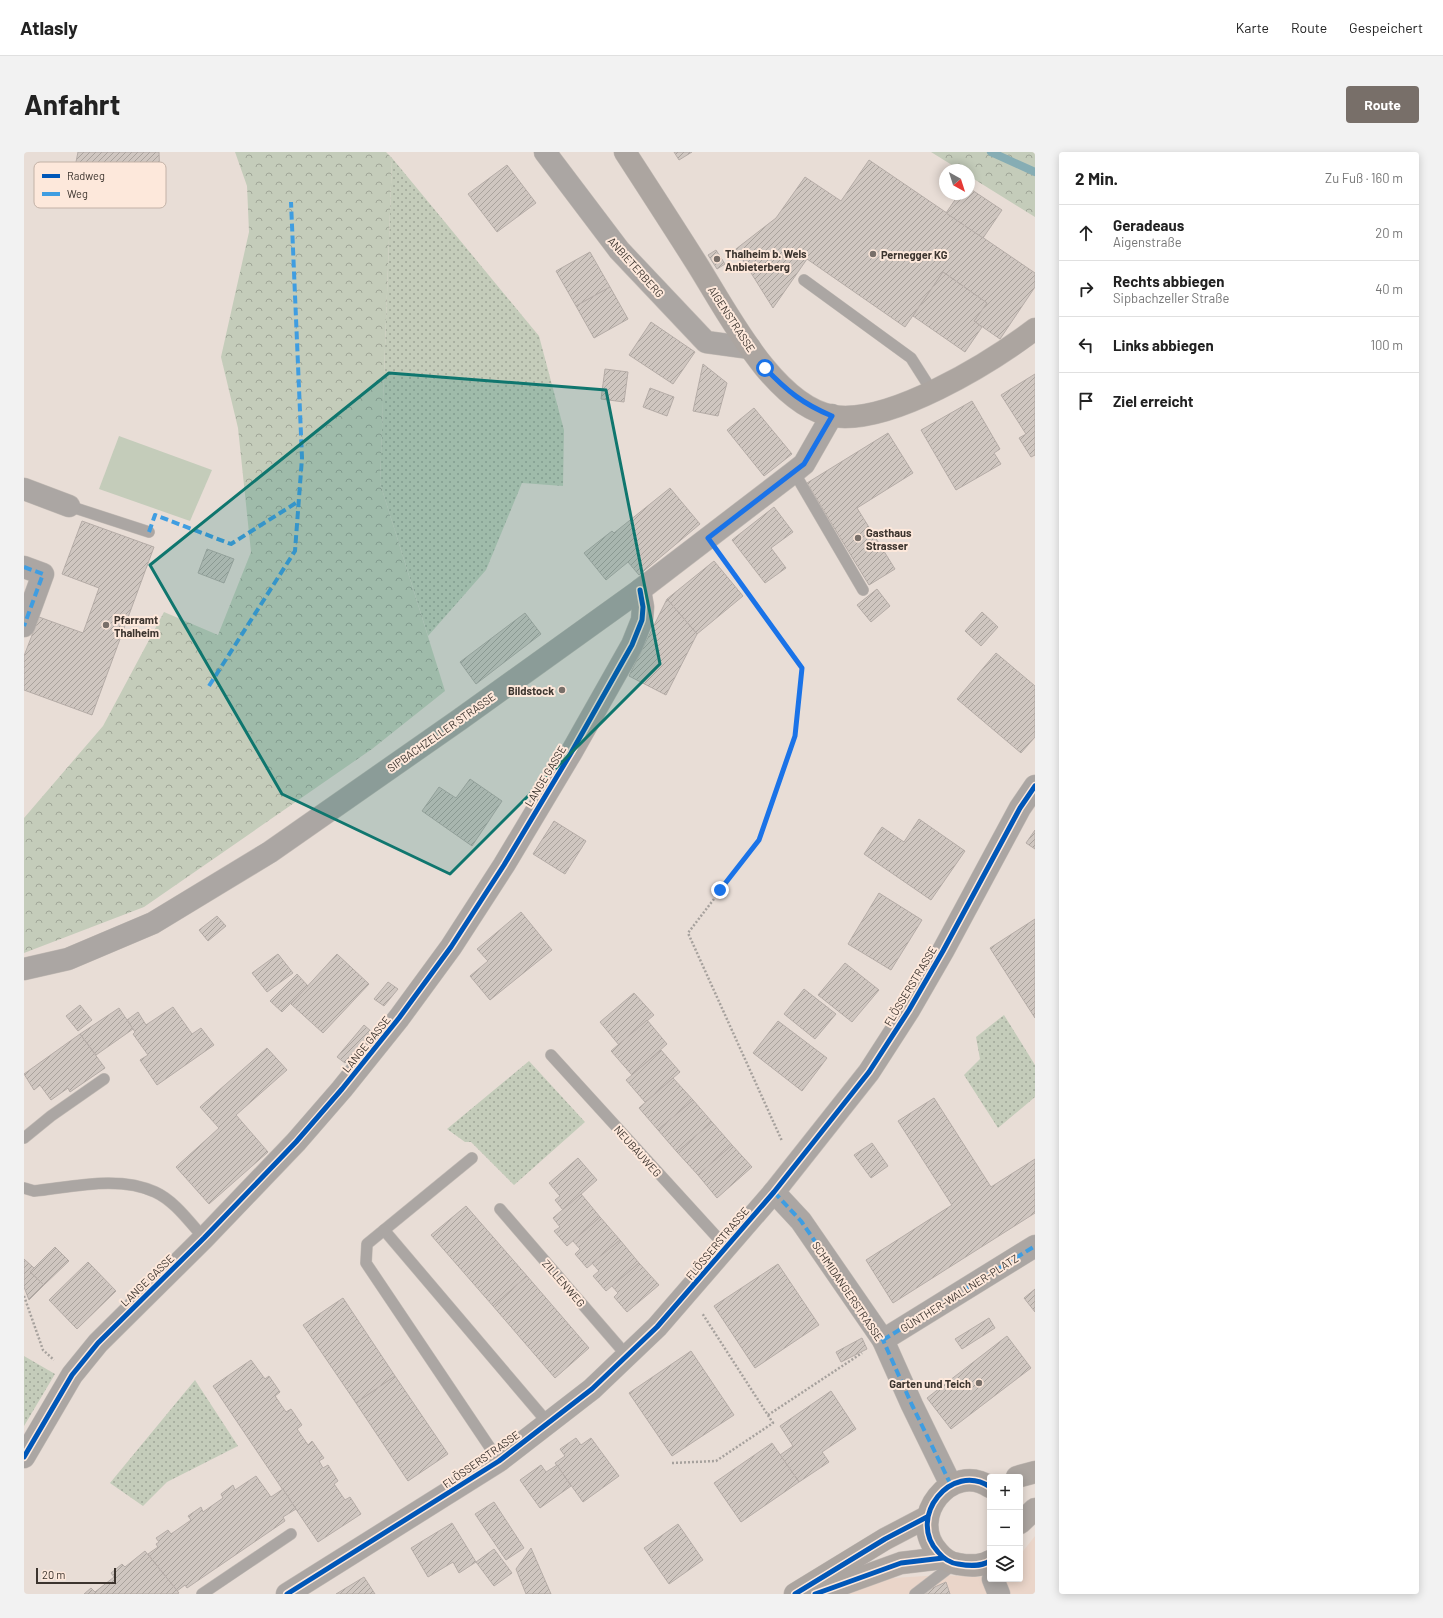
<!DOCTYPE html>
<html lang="de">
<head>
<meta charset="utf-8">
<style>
	:root { --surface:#fff; --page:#f2f2f2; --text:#222; --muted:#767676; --line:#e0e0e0; --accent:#786f69 }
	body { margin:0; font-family:Barlow,sans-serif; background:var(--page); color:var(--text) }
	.controls { position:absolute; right:12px; bottom:12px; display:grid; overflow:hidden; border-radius:4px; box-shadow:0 2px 10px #0003 }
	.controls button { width:36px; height:36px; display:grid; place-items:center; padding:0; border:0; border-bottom:1px solid var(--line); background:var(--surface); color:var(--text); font:20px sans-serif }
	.compass { position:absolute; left:915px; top:12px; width:36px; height:36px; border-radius:50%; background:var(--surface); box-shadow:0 2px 10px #0003; rotate:141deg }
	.scale { position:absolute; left:12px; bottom:10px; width:80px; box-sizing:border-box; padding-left:4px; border:2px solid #3c342e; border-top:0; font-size:11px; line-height:14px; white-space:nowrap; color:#3c342e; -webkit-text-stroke:3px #fde8db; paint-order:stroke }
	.stop { position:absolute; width:12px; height:12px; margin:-9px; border:3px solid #1a73e8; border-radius:50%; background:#fff }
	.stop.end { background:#1a73e8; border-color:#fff; box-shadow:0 1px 4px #0008 }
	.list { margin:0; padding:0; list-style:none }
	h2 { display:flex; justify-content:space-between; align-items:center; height:52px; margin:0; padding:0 16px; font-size:17px }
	h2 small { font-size:13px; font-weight:400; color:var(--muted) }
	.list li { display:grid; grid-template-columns:26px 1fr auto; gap:12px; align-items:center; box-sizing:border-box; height:56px; padding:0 16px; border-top:1px solid var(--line) }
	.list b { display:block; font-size:15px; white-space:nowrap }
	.list p { margin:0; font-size:13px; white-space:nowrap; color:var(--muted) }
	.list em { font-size:13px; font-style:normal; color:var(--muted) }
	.icon { flex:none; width:22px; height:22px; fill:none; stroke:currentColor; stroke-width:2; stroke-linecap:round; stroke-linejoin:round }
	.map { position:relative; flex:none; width:1011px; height:1442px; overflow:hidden; border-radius:4px }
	header { display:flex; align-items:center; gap:24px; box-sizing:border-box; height:56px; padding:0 20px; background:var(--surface); border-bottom:1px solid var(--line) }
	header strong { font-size:19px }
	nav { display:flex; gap:22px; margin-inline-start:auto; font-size:14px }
	.intro { display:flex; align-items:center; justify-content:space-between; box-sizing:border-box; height:96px; padding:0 24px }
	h1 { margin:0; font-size:28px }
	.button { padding:10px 18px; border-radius:4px; background:var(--accent); color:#fff; font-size:14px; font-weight:700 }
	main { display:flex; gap:24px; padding:0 24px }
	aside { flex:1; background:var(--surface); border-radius:4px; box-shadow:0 2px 10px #0003 }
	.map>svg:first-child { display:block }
</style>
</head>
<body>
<header>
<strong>Atlasly</strong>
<nav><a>Karte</a><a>Route</a><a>Gespeichert</a></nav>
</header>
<div class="intro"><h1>Anfahrt</h1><a class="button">Route</a></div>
<main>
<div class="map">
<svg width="1011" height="1442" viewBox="0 0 1011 1442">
	<defs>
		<pattern id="grass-dots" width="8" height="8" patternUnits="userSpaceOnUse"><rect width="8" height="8" fill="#c4ccba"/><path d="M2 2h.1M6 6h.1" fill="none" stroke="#a0a698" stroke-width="1.8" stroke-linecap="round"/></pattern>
		<pattern id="forest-crowns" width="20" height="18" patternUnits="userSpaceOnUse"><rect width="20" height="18" fill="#c4ccba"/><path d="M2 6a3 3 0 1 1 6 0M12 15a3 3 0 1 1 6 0" fill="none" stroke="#a0a698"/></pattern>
		<pattern id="building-hatch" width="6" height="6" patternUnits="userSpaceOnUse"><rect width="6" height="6" fill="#cfc6c0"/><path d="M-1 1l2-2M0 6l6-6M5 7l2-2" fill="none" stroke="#a9a29c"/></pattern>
	</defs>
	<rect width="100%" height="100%" fill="#e8ddd6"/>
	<polygon fill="#ead5c9" points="1011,1384 1011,1442 820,1442 852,1427 919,1423 955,1425 966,1421 966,1427 996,1427 996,1403"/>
	<g fill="url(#grass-dots)">
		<polygon points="368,6 515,184 540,278 539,334 498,331 462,418 404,484 356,331"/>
		<polygon points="980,863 1011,913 1011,945 974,976 940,923 956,907 952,885"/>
		<polygon points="505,909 561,970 490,1033 447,990 441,990 423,977"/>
		<polygon points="0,1204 31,1222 0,1274"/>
		<polygon points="171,1228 214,1294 143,1330 119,1354 86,1331"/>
	</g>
	<g fill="url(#forest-crowns)">
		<polygon points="211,0 362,0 368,6 356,331 421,539 348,597 120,755 0,801 0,666 79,574 140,460 194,483 227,400 214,276 197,205 225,80 223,34"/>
		<polygon points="907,0 1011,0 1011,65 945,24 945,18 936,18"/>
	</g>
	<polygon fill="#c4ccba" points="95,284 188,318 166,369 75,337"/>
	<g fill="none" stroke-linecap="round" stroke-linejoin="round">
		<polyline stroke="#86adb4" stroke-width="8" points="967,0 1011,20"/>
	</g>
	<g fill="url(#building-hatch)" stroke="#b5aca7">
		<polygon points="54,0 135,0 136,27 121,29 122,46 92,48 91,30 74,46 67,47 50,42 44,35 43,25 51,15"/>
		<polygon points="650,0 668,0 655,8"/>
		<polygon points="845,8 1011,121 1011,135 976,187 950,169 963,151 919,120 881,175 783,107 749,156 712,97 752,66 781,25 817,49"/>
		<polygon points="483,13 512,51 473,80 444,42"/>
		<polygon points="945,36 978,58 959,86 922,61 935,42 945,42"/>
		<polygon points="692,98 701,112 693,117 684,103"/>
		<polygon points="566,100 586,135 552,154 532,119"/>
		<polygon points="919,120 963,151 950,169 958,175 941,200 889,164"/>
		<polygon points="586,135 604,167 570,186 552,154"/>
		<polygon points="627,170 671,200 649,232 605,203"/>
		<polygon points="679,212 703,231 694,264 669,259"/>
		<polygon points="581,217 604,220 600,250 577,247"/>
		<polygon points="1011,222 1011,303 1007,305 995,286 1002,282 977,243"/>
		<polygon points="626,236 650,245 643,264 619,255"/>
		<polygon points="948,249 976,297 970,301 977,312 932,338 897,278"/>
		<polygon points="730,256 768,302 740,324 703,278"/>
		<polygon points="864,281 889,321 833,356 871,417 845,433 783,331"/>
		<polygon points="646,336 676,372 615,423 604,410 582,428 560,401 588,379 590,381"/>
		<polygon points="750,355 769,380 747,396 762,416 741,431 708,388"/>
		<polygon points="58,369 130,395 68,563 0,538 0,504 15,465 59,481 75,436 38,422"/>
		<polygon points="183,397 210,407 200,431 174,421"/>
		<polygon points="690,409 719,444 673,482 643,447"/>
		<polygon points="853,437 866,454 847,470 833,453"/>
		<polygon points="643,447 673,482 642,543 605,524"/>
		<polygon points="958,460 974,475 957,494 941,479"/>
		<polygon points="501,461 517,482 452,532 436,510"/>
		<polygon points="972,501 1011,534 1011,585 997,601 933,547"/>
		<polygon points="446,627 478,649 448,694 398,659 415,635 432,646"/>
		<polygon points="895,667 941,699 907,748 840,702 858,675 880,690"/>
		<polygon points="530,669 562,689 541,722 509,702"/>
		<polygon points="1011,678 1011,697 1002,691"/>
		<polygon points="855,741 898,768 867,818 824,792"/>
		<polygon points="497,760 528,798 466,848 446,824 464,809 453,797"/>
		<polygon points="193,764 202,774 184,789 175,778"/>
		<polygon points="1011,767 1011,866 966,796"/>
		<polygon points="254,802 269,821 243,840 228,821"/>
		<polygon points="313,802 345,832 299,881 267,852"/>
		<polygon points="821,811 855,838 828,870 794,843"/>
		<polygon points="273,822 284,834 258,860 246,849"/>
		<polygon points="364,830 374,837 360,854 350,847"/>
		<polygon points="780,837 812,862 791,887 760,862"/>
		<polygon points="610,841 630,863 595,893 576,870"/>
		<polygon points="56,853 68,868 54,879 42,864"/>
		<polygon points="149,855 168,882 177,876 190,893 133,933 116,908 124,903 109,882 111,880 103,868 114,860 122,873"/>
		<polygon points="95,856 109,877 72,903 56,882"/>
		<polygon points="623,868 643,892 608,923 587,899"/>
		<polygon points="754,869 803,906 778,939 729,901"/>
		<polygon points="340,873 348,880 321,911 313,905"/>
		<polygon points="56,882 81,916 46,940 44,936 27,948 16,933 10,938 0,922"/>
		<polygon points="243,896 263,918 212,963 244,1000 185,1052 152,1015 195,976 176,955"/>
		<polygon points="637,898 656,920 621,950 602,928"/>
		<polygon points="649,926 669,948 634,978 615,956"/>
		<polygon points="910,946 967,1035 1011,1007 1011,1061 869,1151 842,1108 928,1053 874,969"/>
		<polygon points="669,948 688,970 653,1000 634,978"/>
		<polygon points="688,970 708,993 674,1023 653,1000"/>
		<polygon points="848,991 864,1014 847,1026 830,1003"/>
		<polygon points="708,993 728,1015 693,1046 674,1023"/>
		<polygon points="554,1006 573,1028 539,1058 531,1048 536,1044 525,1031"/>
		<polygon points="557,1042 576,1065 543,1094 530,1079 536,1075 529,1066"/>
		<polygon points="442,1054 503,1124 469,1154 407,1083"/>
		<polygon points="576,1065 596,1088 563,1116 551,1102 556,1097 549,1089"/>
		<polygon points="596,1088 615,1111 582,1139 569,1124 575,1119 568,1111"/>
		<polygon points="31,1095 45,1109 20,1133 6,1120"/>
		<polygon points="0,1107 10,1116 6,1120 20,1133 5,1148 0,1135"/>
		<polygon points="64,1110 92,1139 53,1177 25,1148"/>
		<polygon points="615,1111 635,1133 603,1160 590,1145 594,1141 588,1134"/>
		<polygon points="754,1112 795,1173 731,1216 690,1154"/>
		<polygon points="503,1124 565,1196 531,1226 469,1154"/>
		<polygon points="1011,1137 1011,1160 1000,1146"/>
		<polygon points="319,1146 371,1224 332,1251 279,1173"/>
		<polygon points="965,1166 971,1176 938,1197 931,1187"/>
		<polygon points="983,1184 1007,1216 927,1277 903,1246"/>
		<polygon points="838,1186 843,1197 817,1210 812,1200"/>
		<polygon points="667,1199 710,1263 648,1304 605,1241"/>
		<polygon points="227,1208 241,1227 245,1224 256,1240 251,1244 262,1260 267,1257 278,1273 273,1277 284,1293 288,1289 300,1306 295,1309 299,1316 304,1313 314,1329 310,1332 321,1348 326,1345 337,1362 294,1390 189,1234"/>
		<polygon points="371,1224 424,1302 384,1329 332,1251"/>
		<polygon points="807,1239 832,1277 798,1300 805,1310 775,1330 756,1303 769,1294 756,1274"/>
		<polygon points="552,1286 557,1293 567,1286 595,1324 559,1350 531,1311 541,1304 536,1297"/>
		<polygon points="748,1291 775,1330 717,1370 690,1331"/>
		<polygon points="517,1313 522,1320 533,1313 547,1334 516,1356 496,1328"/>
		<polygon points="232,1324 247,1345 259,1337 272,1357 259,1365 261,1369 163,1436 161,1433 153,1439 124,1402 134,1395 132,1392 135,1390 132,1386 144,1378 147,1382 167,1368 164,1364 177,1355 179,1360 199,1346 197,1342 209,1333 211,1338"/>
		<polygon points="470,1350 500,1396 482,1408 451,1362"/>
		<polygon points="428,1371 452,1410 435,1421 429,1410 404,1425 387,1396"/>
		<polygon points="654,1372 679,1408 645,1432 620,1396"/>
		<polygon points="507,1396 527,1442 502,1442 492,1417"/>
		<polygon points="470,1397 488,1421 470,1434 452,1410"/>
		<polygon points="121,1399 155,1441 153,1442 60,1442 67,1436 71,1440 90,1425 87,1421 98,1412 101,1415"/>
		<polygon points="340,1425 351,1442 312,1442"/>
		<polygon points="922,1430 926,1442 896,1442 897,1441"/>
	</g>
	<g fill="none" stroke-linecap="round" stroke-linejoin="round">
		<g stroke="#c4bcb6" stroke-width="12">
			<g id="lane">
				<polyline points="780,128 887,206 908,239"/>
				<polyline points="770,320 839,438"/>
				<polyline points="45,354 125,380"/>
				<polyline points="527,903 702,1095"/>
				<polyline points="0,986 27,964 80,927"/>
				<polyline points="448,1006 343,1092 342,1111 475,1309"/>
				<path d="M0,1036L10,1039C48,1035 95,1023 131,1040C151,1049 166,1071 180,1086"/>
				<polyline points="476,1057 604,1205"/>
				<polyline points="360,1078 524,1271"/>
				<polyline points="178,1442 267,1382"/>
				<polyline points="891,1442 930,1412"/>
			</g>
		</g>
		<g stroke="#c4bcb6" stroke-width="23">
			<g id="street">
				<polyline points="521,0 595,98 682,190 726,196"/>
				<polyline points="0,337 45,354"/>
				<polyline points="0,415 19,422 0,474"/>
				<polyline points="0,817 44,807 129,771 246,700 435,568 616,438 770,320 780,312 808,263"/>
				<polyline points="750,1040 777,1069 859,1188 888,1253 927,1333"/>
				<polyline points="859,1188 1011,1094"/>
				<polyline points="0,1305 48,1223 74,1191 180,1086 272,990 318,937 375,866 427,795 480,713 547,601 608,493 618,468 619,455 616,438"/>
				<polyline points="969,1427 975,1442"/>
				<polyline points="263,1442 475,1309 568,1237 633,1175 750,1040 845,920 885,858 919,799 996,656 1011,634"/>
			</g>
		</g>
		<g stroke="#c4bcb6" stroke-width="23">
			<g id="secondary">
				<path d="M601,0C625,37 649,74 673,112C702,158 750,254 809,264C866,273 966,211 1011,177"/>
				<polyline points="993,1325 1011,1320"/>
				<path d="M966,1335C928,1309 882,1365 914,1400C919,1406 925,1411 934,1412C945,1414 956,1415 966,1409"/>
				<polyline points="996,1371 1011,1357"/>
				<polyline points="771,1442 861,1387 903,1365"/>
				<polyline points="791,1442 877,1411 919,1406"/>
			</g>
		</g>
		<g stroke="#a6a19d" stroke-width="2.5" stroke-dasharray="2 2" stroke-linecap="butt">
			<polyline points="699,406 778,516 771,584 735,688 664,781 758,989"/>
			<polyline points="0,1144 19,1198 30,1208"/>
			<polyline points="744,1263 838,1201"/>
			<polyline points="648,1311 692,1309 749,1271 678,1161"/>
		</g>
		<use href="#lane" stroke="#aba6a3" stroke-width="11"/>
		<use href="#street" stroke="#aba6a3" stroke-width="22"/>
		<use href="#secondary" stroke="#aca5a0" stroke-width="22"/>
		<g stroke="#3f9de1" stroke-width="4" stroke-dasharray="8 4" stroke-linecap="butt">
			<polyline points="125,380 131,363 207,392 275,349"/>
			<polyline points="0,415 19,422 0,474"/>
			<polyline points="185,534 271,399 278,306 267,50"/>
			<polyline points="750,1040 777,1069 859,1188 888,1253 927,1333"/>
			<polyline points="859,1188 1011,1094"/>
		</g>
		<g stroke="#fde8db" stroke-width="8">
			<g id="cycleway">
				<polyline points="0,1305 48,1223 74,1191 180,1086 272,990 318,937 375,866 427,795 480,713 547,601 608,493 618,468 619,455 616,438"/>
				<path d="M966,1335C928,1309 882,1365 914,1400C919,1406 925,1411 934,1412C945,1414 956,1415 966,1409"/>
				<polyline points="263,1442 475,1309 568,1237 633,1175 750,1040 845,920 885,858 919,799 996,656 1011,634"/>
				<polyline points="771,1442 861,1387 903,1365"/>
				<polyline points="791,1442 877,1411 919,1406"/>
			</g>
		</g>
		<use href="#cycleway" stroke="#0057b8" stroke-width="5"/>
	</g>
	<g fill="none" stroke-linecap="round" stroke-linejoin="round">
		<path stroke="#1a73e8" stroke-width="5" d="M696,738L735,688L771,584L778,516L684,386L780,312L808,264C779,252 763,239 741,216"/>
	</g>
	<path fill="#0f766e" fill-opacity="0.2" stroke="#0f766e" stroke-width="3" stroke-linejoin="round" d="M365,221L582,238L636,512L426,722L258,642L126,413Z"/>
	<g fill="#786f69" stroke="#fde8db" stroke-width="1.5">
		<circle cx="849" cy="102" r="4"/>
		<circle cx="693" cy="107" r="4"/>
		<circle cx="834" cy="386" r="4"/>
		<circle cx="82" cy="473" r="4"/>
		<circle cx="538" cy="538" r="4"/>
		<circle cx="955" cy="1231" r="4"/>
	</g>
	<g text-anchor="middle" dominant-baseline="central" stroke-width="4" stroke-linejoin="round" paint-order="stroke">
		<g font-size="11" font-weight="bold" fill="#3c342e" stroke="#fde8db" text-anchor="start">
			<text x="701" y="101">Thalheim b. Wels<tspan x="701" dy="13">Anbieterberg</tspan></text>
			<text x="857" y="102">Pernegger KG</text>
			<text x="842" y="380">Gasthaus<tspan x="842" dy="13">Strasser</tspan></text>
			<text x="90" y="467">Pfarramt<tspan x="90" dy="13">Thalheim</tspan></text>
			<text x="530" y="538" text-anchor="end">Bildstock</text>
			<text x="947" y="1231" text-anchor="end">Garten und Teich</text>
		</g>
		<g font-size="11" fill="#3c342e" stroke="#fde8db">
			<text transform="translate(612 115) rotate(48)">ANBIETERBERG</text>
			<text transform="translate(708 167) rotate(57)">AIGENSTRASSE</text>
			<text transform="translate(417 580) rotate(-35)">SIPBACHZELLER STRASSE</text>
			<text transform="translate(521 624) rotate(-59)">LANGE GASSE</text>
			<text transform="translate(886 834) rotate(-59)">FLÖSSERSTRASSE</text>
			<text transform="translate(342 892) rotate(-51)">LANGE GASSE</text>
			<text transform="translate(614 999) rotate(48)">NEUBAUWEG</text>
			<text transform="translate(693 1091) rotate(-50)">FLÖSSERSTRASSE</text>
			<text transform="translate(123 1128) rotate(-44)">LANGE GASSE</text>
			<text transform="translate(540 1131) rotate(49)">ZILLENWEG</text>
			<text transform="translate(824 1139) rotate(56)">SCHMIDANGERSTRASSE</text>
			<text transform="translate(935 1141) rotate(-32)">GÜNTHER-WALLNER-PLATZ</text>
			<text transform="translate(457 1307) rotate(-35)">FLÖSSERSTRASSE</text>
		</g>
	</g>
	<rect x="10" y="10" width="132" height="46" rx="6" fill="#fde8db" stroke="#c3b2a7" stroke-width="1"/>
	<rect x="18" y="22" width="18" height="4" fill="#0057b8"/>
	<rect x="18" y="40" width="18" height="4" fill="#3f9de1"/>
	<g font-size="11" fill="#3c342e">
		<text x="43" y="28">Radweg</text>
		<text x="43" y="46">Weg</text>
	</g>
</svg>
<div class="controls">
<button>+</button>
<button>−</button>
<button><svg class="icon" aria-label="layers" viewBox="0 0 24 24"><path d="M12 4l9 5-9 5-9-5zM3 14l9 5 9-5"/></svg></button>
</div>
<svg class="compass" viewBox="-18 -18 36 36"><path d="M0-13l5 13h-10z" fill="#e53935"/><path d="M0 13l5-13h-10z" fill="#767676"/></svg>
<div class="scale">20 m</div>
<div class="stop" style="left:741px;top:216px"></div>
<div class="stop end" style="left:696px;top:738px"></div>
</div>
<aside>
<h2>2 Min.<small>Zu Fuß · 160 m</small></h2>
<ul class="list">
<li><svg class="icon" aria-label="ahead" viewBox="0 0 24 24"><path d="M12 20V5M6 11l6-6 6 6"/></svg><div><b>Geradeaus</b><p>Aigenstraße</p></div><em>20 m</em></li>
<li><svg class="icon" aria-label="right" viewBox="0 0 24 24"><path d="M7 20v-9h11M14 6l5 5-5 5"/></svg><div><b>Rechts abbiegen</b><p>Sipbachzeller Straße</p></div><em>40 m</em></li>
<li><svg class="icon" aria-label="left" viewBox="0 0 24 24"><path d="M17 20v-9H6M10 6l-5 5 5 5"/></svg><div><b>Links abbiegen</b></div><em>100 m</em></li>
<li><svg class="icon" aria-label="arrive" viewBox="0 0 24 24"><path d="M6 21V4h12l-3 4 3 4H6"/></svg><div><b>Ziel erreicht</b></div></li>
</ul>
</aside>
</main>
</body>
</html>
